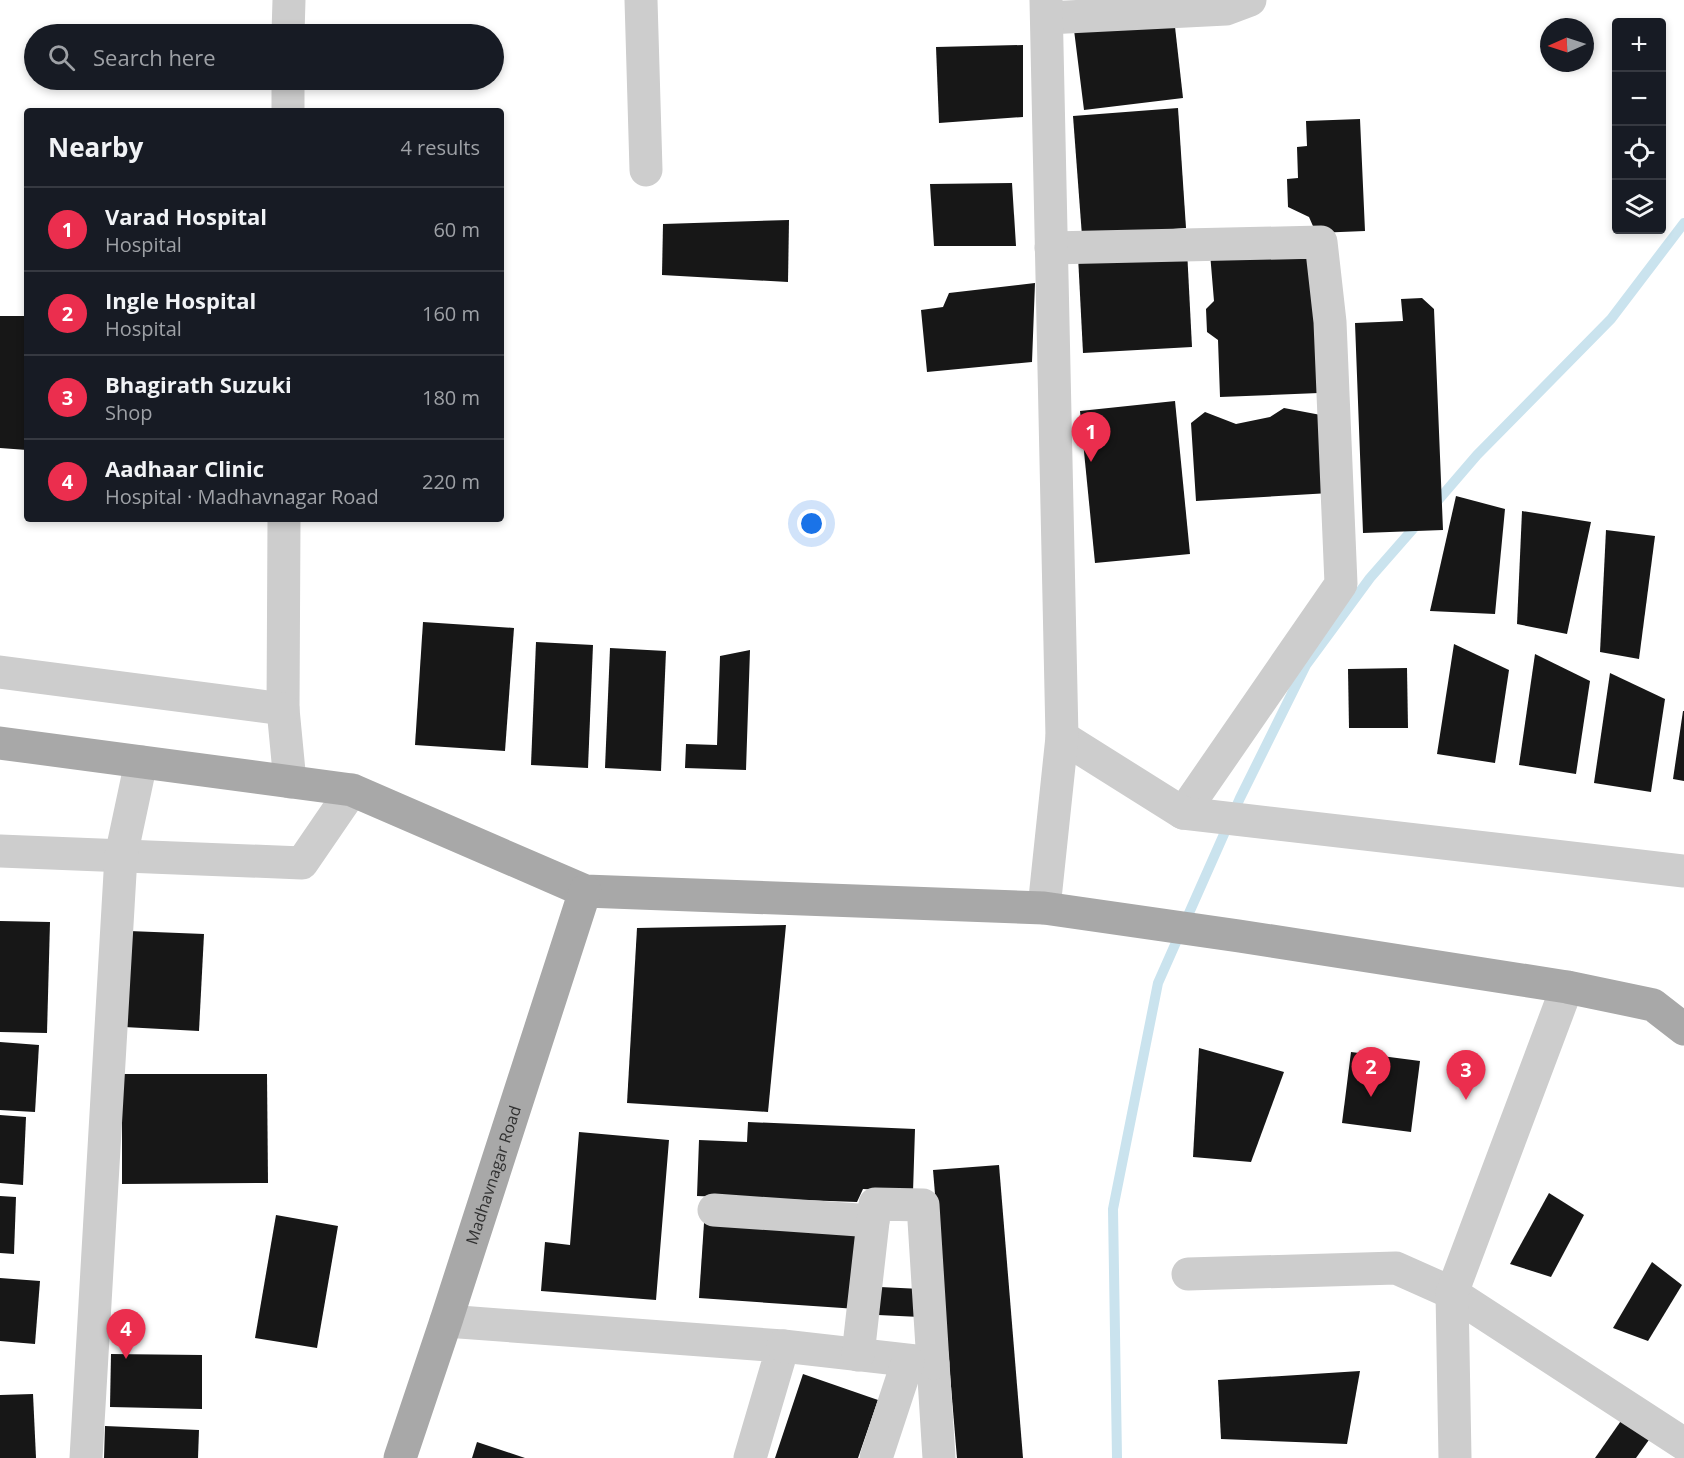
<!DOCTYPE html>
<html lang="en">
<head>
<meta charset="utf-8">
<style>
	:root { --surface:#171b24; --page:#20242c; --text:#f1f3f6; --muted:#9ea1a6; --line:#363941; --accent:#eb2e4e }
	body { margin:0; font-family:"Open Sans",sans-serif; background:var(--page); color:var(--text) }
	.controls { position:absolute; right:18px; top:18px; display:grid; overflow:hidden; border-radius:6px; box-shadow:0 3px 9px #0003 }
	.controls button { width:54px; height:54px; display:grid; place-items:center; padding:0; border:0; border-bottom:2px solid var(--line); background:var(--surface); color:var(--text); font:30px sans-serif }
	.compass { position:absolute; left:1540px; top:18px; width:54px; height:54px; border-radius:50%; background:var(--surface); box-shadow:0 3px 9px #0003; rotate:267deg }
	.you { position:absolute; left:812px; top:524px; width:21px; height:21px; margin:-15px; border:4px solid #fff; border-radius:50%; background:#1a73e8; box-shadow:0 0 0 9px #1a73e833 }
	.badge { display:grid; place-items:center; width:39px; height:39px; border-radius:50%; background:var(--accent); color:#fff; font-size:20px; font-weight:700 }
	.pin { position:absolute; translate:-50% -50px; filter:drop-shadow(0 2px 3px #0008) }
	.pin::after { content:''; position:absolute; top:32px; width:21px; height:18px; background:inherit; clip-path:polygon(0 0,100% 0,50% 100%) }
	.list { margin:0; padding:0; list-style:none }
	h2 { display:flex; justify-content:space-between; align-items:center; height:78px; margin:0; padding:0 24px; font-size:26px }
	h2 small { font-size:20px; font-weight:400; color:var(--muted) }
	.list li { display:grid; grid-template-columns:39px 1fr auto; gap:18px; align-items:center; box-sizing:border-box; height:84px; padding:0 24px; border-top:2px solid var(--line) }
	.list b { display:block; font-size:22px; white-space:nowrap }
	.list p { margin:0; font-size:20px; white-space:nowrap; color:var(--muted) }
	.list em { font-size:20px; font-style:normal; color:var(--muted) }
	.icon { flex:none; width:33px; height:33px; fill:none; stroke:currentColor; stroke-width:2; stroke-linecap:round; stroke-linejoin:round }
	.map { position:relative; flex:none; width:1684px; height:1458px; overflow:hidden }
	.search { position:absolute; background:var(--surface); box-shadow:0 3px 9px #0003; left:24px; top:24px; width:480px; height:66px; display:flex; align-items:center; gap:15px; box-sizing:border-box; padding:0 21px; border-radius:33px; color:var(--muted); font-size:22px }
	.panel { position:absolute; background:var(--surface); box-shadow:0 3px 9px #0003; left:24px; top:108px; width:480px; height:414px; border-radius:6px }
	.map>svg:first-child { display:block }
</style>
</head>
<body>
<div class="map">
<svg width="1684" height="1458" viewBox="0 0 1684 1458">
	<rect width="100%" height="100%" fill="#fff"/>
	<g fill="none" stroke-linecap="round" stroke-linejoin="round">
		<g stroke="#cae3ee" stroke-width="10">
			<polyline points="1434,505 1477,455 1611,319 1684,223"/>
			<polyline points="1117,1458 1113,1209 1158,983 1240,798 1306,665 1370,578 1420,521"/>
		</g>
	</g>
	<g fill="#171717">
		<polygon points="1174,18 1183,98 1084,110 1074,30"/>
		<polygon points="1023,45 1023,117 939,123 936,47"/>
		<polygon points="1178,108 1186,228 1082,236 1073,116"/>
		<polygon points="1360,119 1365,231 1316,233 1309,217 1288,207 1287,179 1298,178 1297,147 1307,146 1306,121"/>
		<polygon points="1012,183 1016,246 934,246 930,184"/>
		<polygon points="789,220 788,282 662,275 663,224"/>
		<polygon points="1187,250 1192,347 1083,353 1078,256"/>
		<polygon points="1313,250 1319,393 1220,397 1218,340 1207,332 1206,309 1214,301 1210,253"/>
		<polygon points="1035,283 1032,362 927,372 921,310 943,307 949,293"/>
		<polygon points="1422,298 1434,309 1443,530 1363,533 1355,323 1403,321 1401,299"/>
		<polygon points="0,316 27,316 27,450 0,448"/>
		<polygon points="1175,401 1190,554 1095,563 1080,411"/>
		<polygon points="1284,408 1326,416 1330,493 1196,501 1191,423 1205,412 1236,424 1270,417"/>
		<polygon points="1456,496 1505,509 1495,614 1430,611"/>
		<polygon points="1522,511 1591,522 1567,634 1517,624"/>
		<polygon points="1606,530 1655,536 1639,659 1600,652"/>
		<polygon points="423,622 514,628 505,751 415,745"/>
		<polygon points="536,642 593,645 588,768 531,765"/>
		<polygon points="1454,644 1509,670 1495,763 1437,754"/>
		<polygon points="610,648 666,651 661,771 605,768"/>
		<polygon points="750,650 746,770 685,768 686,744 717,745 720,656"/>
		<polygon points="1535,654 1590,681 1576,774 1519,765"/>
		<polygon points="1407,668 1408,728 1349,728 1348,669"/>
		<polygon points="1610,673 1665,699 1651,792 1594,783"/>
		<polygon points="1683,711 1684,711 1684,781 1673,779"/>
		<polygon points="0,921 50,922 47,1033 0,1032"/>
		<polygon points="786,925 768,1112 627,1103 637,928"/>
		<polygon points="129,931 204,934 199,1031 124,1027"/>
		<polygon points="0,1042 39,1045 35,1112 0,1110"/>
		<polygon points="1199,1048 1284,1072 1251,1162 1193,1157"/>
		<polygon points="1351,1052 1420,1061 1411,1132 1342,1123"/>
		<polygon points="122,1074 267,1074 268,1183 122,1184"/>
		<polygon points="0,1115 26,1117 23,1185 0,1183"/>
		<polygon points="748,1122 915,1129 913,1192 863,1189 857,1202 697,1196 699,1140 747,1142"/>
		<polygon points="579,1132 669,1140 656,1300 541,1291 545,1242 570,1245"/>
		<polygon points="999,1165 1023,1458 957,1458 933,1170"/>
		<polygon points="1549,1193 1584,1215 1551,1277 1510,1264"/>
		<polygon points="0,1196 16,1197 14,1254 0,1253"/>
		<polygon points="276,1215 338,1226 317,1348 255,1338"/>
		<polygon points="704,1223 861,1235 857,1309 699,1298"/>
		<polygon points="1652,1262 1682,1285 1648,1341 1613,1328"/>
		<polygon points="0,1278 40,1281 35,1344 0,1341"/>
		<polygon points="880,1287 921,1289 920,1317 878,1315"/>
		<polygon points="111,1354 202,1355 202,1409 110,1407"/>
		<polygon points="1360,1371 1347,1444 1221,1439 1218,1380"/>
		<polygon points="803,1374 878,1400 858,1458 775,1458"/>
		<polygon points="33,1394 36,1458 0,1458 0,1395"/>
		<polygon points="1623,1418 1651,1437 1636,1458 1595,1458"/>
		<polygon points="105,1426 199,1430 198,1458 104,1458"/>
		<polygon points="477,1442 525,1458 472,1458"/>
	</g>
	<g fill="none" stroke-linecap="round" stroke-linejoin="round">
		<g stroke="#cdcdcd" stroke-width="33">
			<polyline points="641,0 646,170"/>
			<polyline points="1047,18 1226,9 1250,0"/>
			<polyline points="288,34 289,0"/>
			<polyline points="288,111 288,80"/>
			<polyline points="1051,248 1321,242 1330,322 1341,584 1183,813"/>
			<polyline points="284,519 283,709 290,782"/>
			<polyline points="0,672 283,709"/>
			<polyline points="1062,737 1183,813 1684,871"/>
			<polyline points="0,851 302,863 352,790"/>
			<polyline points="1044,908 1062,737 1046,0"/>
			<polyline points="714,1210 873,1221"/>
			<polyline points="1188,1274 1396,1268 1452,1293 1684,1444"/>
			<polyline points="446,1321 783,1346 750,1458"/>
			<polyline points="783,1346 933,1363 939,1458"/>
			<polyline points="858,1355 875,1204 923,1205 933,1363"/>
			<polyline points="86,1458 121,856 141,762"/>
			<polyline points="876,1458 908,1361"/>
			<polyline points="1455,1458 1452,1293 1567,987"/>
		</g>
		<g stroke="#a8a8a8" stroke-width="33">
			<polyline points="0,743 352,790 585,891 1044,908 1239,936 1567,987 1653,1005 1684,1029"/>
			<path id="s1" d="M400,1458L446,1321L585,891"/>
		</g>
	</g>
	<g text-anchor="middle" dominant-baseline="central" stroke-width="6" stroke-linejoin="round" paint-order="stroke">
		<g font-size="16" fill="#303030" stroke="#fff">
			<text stroke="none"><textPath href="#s1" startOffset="298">Madhavnagar Road</textPath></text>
		</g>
	</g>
</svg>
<div class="controls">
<button>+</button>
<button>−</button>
<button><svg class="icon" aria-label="locate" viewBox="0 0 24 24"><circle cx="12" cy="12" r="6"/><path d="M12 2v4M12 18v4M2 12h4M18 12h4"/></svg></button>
<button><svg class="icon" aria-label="layers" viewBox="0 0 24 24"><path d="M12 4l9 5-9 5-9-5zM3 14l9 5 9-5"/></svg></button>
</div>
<svg class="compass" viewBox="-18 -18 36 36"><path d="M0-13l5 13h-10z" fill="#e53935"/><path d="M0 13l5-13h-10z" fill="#9ea1a6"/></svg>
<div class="you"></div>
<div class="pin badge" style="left:1091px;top:462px">1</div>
<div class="pin badge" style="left:1371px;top:1097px">2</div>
<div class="pin badge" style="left:1466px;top:1100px">3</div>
<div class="pin badge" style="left:126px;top:1359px">4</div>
<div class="search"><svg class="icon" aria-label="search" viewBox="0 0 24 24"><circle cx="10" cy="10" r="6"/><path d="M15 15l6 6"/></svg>Search here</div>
<section class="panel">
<h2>Nearby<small>4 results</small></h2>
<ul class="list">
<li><span class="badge">1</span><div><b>Varad Hospital</b><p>Hospital</p></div><em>60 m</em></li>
<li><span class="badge">2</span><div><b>Ingle Hospital</b><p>Hospital</p></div><em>160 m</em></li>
<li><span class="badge">3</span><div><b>Bhagirath Suzuki</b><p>Shop</p></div><em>180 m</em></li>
<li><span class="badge">4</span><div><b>Aadhaar Clinic</b><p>Hospital · Madhavnagar Road</p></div><em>220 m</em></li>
</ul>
</section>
</div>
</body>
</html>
